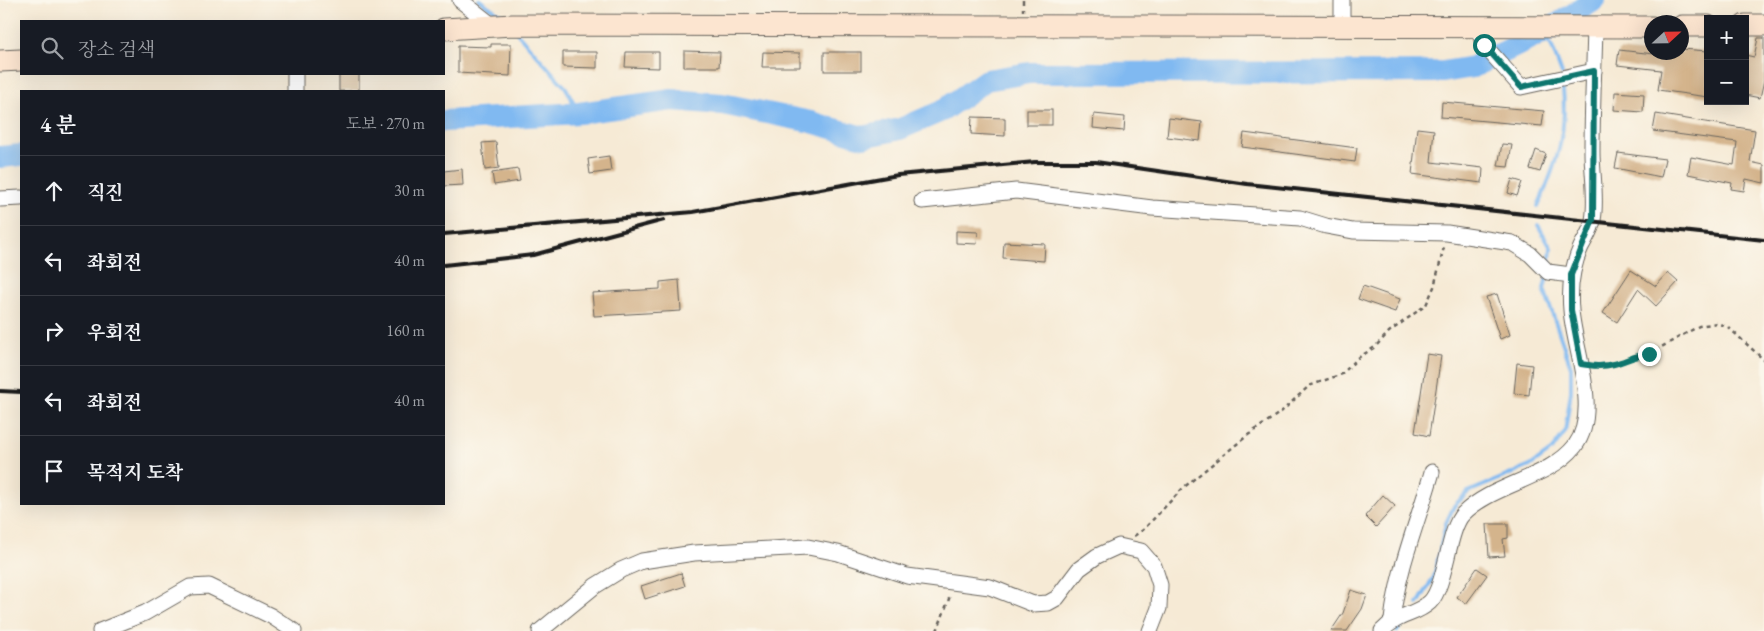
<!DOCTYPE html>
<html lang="ko">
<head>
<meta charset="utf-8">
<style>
	:root { --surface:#171b24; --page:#242831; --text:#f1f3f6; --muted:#9ea1a6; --line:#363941 }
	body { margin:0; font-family:"EB Garamond","Noto Serif KR",serif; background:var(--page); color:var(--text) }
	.controls { position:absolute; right:15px; top:15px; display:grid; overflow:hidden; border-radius:0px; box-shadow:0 5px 20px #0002 }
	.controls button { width:45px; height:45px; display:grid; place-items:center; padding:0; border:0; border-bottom:1px solid var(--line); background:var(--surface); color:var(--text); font:25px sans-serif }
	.compass { position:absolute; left:1644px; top:15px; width:45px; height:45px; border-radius:50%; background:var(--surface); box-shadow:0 5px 20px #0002; rotate:68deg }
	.stop { position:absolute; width:15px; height:15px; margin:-11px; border:4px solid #0f766e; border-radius:50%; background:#fff }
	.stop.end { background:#0f766e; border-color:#fff; box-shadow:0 1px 5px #0008 }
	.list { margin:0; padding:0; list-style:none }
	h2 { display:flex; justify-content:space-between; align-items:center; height:65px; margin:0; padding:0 20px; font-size:21px }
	h2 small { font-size:16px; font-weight:400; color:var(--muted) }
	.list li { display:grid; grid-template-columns:32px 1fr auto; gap:15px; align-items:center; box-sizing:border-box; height:70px; padding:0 20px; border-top:1px solid var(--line) }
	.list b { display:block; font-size:19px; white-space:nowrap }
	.list em { font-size:16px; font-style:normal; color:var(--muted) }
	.icon { flex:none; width:28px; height:28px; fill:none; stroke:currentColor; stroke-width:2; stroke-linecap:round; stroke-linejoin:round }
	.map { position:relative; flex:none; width:1764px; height:631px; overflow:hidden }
	.search { position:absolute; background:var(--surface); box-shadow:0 5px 20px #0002; left:20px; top:20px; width:425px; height:55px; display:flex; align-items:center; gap:12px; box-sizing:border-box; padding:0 18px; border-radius:0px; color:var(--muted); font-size:19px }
	.panel { position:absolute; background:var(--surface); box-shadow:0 5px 20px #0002; left:20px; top:90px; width:425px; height:415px; border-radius:0px }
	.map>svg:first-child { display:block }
</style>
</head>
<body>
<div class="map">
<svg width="1764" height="631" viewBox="0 0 1764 631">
	<rect width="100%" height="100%" fill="#fbf7ec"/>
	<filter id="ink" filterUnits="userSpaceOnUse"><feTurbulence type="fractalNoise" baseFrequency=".02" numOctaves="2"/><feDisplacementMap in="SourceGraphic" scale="10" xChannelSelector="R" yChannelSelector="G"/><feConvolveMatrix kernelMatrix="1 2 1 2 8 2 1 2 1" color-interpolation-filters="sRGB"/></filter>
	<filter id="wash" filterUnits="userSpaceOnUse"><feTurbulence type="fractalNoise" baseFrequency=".0096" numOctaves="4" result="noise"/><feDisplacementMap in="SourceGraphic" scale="20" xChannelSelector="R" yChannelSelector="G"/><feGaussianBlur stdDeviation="1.12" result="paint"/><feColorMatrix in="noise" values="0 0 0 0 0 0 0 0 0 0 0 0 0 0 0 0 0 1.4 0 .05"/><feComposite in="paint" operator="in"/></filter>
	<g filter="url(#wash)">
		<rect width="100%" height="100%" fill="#f6ead5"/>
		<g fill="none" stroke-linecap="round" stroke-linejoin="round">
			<g stroke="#80b9f1" stroke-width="4">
				<polyline points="479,0 504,17"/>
				<polyline points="517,33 566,88 579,113"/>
				<polyline points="1545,35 1552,47 1562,74"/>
				<path d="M1538,206C1557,163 1569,129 1562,81"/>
				<polyline points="1538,225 1551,248 1549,267"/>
				<polyline points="1418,604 1434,577 1446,523 1454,506 1468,492 1530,466 1552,450 1565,432 1571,391 1571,367 1544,289 1547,276"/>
				<polyline points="1397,631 1403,623"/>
			</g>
			<g stroke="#80b9f1" stroke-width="22">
				<polyline points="444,121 579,113 672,100 722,104 811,122 863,137 900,129 942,111 986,80 1030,73 1443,72 1473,67 1543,33 1595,0"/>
				<polyline points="0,157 21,155"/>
			</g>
		</g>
		<g id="blocks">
			<g fill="#d4b48c">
				<polygon points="1758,38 1764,38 1764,80 1760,98 1745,95 1745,55 1754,57"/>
				<polygon points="491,44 511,44 510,76 458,73 458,46 491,47"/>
				<polygon points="1682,49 1708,51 1708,97 1658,90 1661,70 1617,65 1619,50 1663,55 1663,52 1682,52"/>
				<polygon points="684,51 720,52 719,67 684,67"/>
				<polygon points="563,52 597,52 597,68 563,67"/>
				<polygon points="626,52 659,52 659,68 625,67"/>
				<polygon points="763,52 800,53 800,67 762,67"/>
				<rect x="824" y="52" width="37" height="19"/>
				<rect x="339" y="74" width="20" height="17"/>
				<polygon points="1615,92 1644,94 1643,112 1614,110"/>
				<polygon points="1442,102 1544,111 1542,126 1441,117"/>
				<rect x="1027" y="110" width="25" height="15"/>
				<polygon points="1094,114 1125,117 1124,131 1093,128"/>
				<polygon points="1656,114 1755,130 1750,162 1764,165 1764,183 1746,179 1744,191 1731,189 1732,183 1688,174 1691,157 1734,165 1737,142 1653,131"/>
				<polygon points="972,117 1005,118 1005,136 971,134"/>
				<polygon points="1169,118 1202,122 1200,141 1167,137"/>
				<polygon points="1417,128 1434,130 1431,162 1483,168 1482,183 1412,174"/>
				<polygon points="1244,133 1357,148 1355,162 1242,147"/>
				<polygon points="496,142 499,168 485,170 482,143"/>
				<polygon points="1502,144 1512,145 1508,167 1498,166"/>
				<polygon points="1536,150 1546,154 1540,172 1530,169"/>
				<polygon points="1618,153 1665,159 1661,177 1615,168"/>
				<polygon points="609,156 611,171 590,174 588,159"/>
				<polygon points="462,169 463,185 444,186 444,171"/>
				<polygon points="518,169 520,181 494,185 492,173"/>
				<polygon points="1512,179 1522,182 1517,196 1508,193"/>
				<polygon points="956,231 978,232 977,244 956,243"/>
				<polygon points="1004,242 1045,244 1044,261 1003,258"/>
				<polygon points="1631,270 1656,286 1668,273 1678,282 1656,306 1638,289 1617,322 1603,313"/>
				<polygon points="679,280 681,311 594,316 592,293 660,289 660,282"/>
				<polygon points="1363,286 1400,299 1395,312 1358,299"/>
				<polygon points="1497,294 1510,335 1500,339 1486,297"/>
				<polygon points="1427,354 1441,356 1429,436 1415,433"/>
				<polygon points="1517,363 1532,365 1529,395 1514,393"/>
				<polygon points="1383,495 1395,506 1376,527 1365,516"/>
				<polygon points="1487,524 1508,524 1508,538 1503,539 1505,556 1489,557"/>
				<polygon points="1477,568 1487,575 1466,604 1457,597"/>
				<polygon points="681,573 685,586 645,599 641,586"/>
				<polygon points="1351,590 1367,595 1362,609 1347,631 1331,631 1343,613"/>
			</g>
		</g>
	</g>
	<g filter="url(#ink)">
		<use href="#blocks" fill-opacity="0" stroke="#68645d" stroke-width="1"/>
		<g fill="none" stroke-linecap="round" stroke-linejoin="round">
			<g stroke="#68645d" stroke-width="17">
				<g id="street">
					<polyline points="460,0 493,26"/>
					<polyline points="1342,0 1342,25"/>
					<polyline points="1477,26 1484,45 1521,87 1594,71"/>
					<polyline points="295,74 295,91"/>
					<polyline points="0,199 21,198"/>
					<polyline points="922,201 1016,191 1152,208 1300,218 1326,226 1353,231 1447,233 1512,243 1530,254 1548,272 1571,275"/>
					<path d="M1392,620C1398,568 1418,522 1432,472"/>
					<polyline points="100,631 145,613 190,587 209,586 271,616 294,631"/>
					<polyline points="540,631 595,586 621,570 642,561 694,553 808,547 838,553 907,576 990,587 1033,604 1048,603 1057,598 1079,569 1097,556 1119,546 1141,551 1154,566 1160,585 1159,608 1150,631"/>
					<path d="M1382,631C1398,613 1415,616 1430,602C1446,586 1448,529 1463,514C1492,484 1549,479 1575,446C1601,411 1574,349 1571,310C1569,288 1572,267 1581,247C1585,239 1592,229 1593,220C1597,200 1592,172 1592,152C1592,110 1594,69 1595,27"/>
				</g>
			</g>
			<g stroke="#68645d" stroke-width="23">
				<g id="secondary">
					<polyline points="1745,25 1764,25"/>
					<polyline points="1682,26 1708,26"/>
					<polyline points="444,29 513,25 1652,27"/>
					<polyline points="0,61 21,60"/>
				</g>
			</g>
			<g stroke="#68645d" stroke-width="2.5" stroke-dasharray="4 4" stroke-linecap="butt">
				<polyline points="1023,0 1023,11"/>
				<polyline points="1594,366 1616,364 1637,355 1649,354 1699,326 1717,323 1728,327 1764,360"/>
				<polyline points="1134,536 1143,530 1183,488 1248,435 1281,412 1309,386 1342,374 1358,358 1375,347 1389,332 1426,305 1434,287 1444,247"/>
				<polyline points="937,631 950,596"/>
			</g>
			<use href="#street" stroke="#fff" stroke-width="15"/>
			<use href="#secondary" stroke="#fce5d0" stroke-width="21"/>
			<g stroke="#1c1c1c" stroke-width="4">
				<polyline points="444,234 693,212 898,175 1035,162 1096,162 1247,184 1764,240"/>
				<polyline points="444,265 533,255 664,220"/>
				<polyline points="0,391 21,392"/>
			</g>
		</g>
	</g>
	<g fill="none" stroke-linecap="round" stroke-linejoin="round" filter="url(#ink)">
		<path stroke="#0f766e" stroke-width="6" d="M1484,45L1521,87L1594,71L1593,220L1571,275V310L1581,364C1593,366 1602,367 1614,364C1626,361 1636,355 1649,354"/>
	</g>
</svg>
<div class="controls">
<button>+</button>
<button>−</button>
</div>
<svg class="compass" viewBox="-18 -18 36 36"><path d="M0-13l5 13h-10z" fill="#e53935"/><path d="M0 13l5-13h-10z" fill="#9ea1a6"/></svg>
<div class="stop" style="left:1484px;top:45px"></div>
<div class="stop end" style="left:1649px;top:354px"></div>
<div class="search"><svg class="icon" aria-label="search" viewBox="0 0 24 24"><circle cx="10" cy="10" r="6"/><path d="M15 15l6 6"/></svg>장소 검색</div>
<section class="panel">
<h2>4 분<small>도보 · 270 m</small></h2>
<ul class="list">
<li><svg class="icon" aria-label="ahead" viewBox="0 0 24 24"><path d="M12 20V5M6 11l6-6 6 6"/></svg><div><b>직진</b></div><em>30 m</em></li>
<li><svg class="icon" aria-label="left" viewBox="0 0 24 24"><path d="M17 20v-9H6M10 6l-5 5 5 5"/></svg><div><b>좌회전</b></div><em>40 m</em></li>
<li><svg class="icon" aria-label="right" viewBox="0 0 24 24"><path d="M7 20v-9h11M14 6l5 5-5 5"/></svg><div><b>우회전</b></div><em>160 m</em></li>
<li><svg class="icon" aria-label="left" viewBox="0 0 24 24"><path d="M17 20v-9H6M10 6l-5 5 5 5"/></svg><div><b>좌회전</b></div><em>40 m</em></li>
<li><svg class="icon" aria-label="arrive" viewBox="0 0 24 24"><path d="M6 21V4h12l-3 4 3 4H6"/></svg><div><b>목적지 도착</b></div></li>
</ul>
</section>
</div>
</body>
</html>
